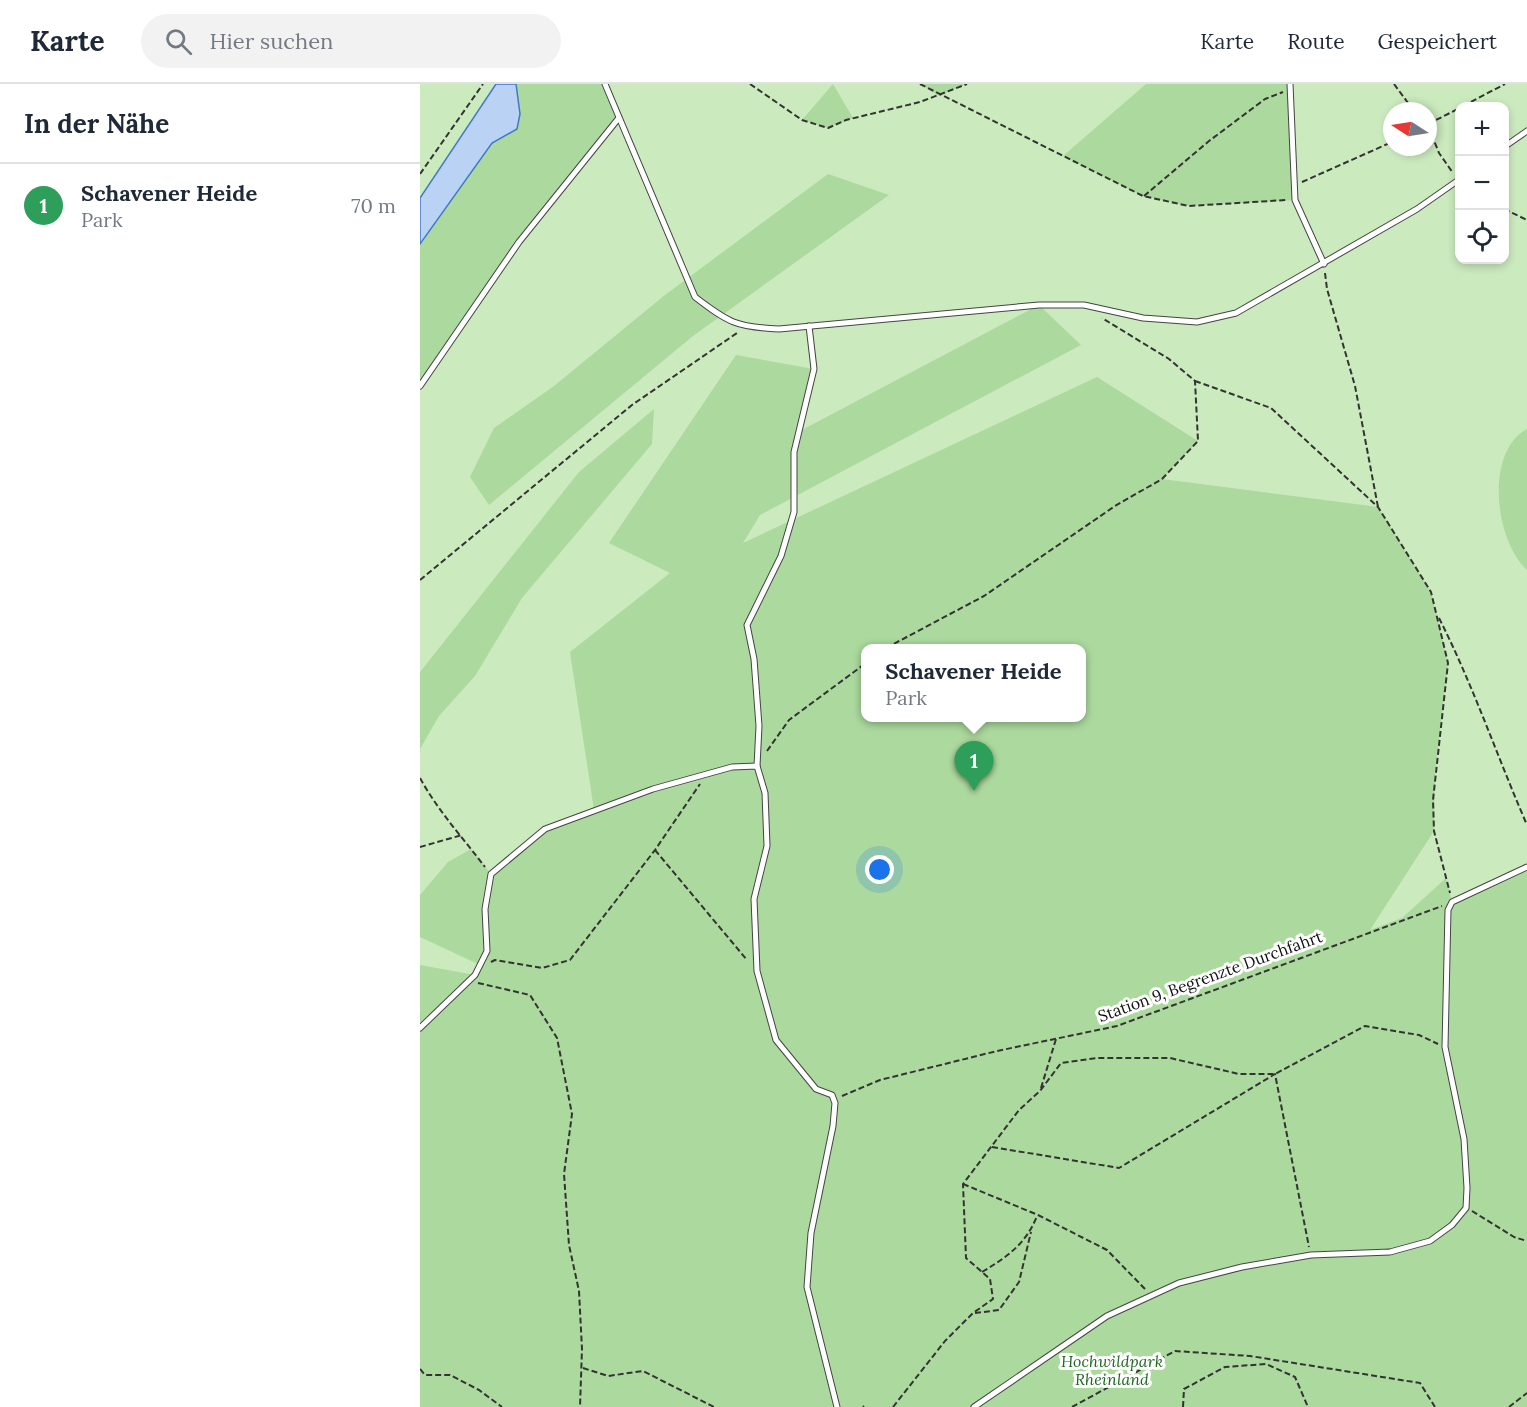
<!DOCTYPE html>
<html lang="de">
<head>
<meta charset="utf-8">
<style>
	:root { --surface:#fff; --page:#f2f2f3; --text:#1f2937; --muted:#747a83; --line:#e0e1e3; --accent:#bf432b }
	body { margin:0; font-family:Lora,serif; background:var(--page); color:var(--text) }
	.controls { position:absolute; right:18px; top:18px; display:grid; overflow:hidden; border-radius:12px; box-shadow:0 3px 9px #0003 }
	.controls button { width:54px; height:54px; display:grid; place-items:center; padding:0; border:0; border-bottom:2px solid var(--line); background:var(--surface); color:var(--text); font:30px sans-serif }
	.compass { position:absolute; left:963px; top:18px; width:54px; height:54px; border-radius:50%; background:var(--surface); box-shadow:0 3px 9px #0003; rotate:282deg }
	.you { position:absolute; left:460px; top:786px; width:21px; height:21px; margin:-15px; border:4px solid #fff; border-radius:50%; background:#1a73e8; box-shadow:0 0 0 9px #1a73e833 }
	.badge { display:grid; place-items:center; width:39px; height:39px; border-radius:50%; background:var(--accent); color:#fff; font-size:20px; font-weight:700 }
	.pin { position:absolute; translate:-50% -50px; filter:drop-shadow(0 2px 3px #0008) }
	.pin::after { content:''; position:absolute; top:32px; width:21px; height:18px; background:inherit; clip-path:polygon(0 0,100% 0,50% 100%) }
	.popup { position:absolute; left:441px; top:560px; width:225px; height:78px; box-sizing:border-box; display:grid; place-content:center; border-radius:12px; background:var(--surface); filter:drop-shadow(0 2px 4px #0005); font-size:20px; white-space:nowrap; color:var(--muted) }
	.popup b { font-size:22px; color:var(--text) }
	.popup::after { content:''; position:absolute; left:50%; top:100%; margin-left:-12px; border:12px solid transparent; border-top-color:var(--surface) }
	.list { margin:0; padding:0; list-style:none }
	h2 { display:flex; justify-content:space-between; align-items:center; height:78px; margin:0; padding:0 24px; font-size:26px }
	h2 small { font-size:20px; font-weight:400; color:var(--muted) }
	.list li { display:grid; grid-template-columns:39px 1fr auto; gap:18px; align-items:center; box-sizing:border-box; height:84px; padding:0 24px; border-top:2px solid var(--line) }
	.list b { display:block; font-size:22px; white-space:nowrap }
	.list p { margin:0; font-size:20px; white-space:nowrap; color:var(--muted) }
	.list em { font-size:20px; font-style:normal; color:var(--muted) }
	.icon { flex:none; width:33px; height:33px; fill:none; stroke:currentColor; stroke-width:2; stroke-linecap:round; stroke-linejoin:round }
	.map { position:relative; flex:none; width:1107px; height:1323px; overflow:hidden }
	header { display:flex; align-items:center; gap:36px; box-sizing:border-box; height:84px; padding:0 30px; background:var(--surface); border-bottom:2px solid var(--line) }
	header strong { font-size:28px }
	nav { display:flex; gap:33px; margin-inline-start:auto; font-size:21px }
	.search { width:420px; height:54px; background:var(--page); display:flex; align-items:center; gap:15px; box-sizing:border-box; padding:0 21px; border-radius:33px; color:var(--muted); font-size:22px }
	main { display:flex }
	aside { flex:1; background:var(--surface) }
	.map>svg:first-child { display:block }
</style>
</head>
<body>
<header>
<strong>Karte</strong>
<div class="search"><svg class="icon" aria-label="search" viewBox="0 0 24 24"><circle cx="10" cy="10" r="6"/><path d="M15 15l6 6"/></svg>Hier suchen</div>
<nav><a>Karte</a><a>Route</a><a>Gespeichert</a></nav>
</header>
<main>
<aside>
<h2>In der Nähe<small></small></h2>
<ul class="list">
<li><span class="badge" style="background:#2e9e5b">1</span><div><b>Schavener Heide</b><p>Park</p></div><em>70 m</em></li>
</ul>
</aside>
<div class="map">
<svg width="1107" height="1323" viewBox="0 0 1107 1323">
	<rect width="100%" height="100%" fill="#fffff5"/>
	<path fill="#cbeabe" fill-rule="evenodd" d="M0,0H1107V1323H0ZM1040,22H1084V176H1040ZM972,27H1008V63H972ZM446,564H662V634H446Z"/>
	<g fill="#acda9e" fill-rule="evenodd">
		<path d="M96,0H185L198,35L99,158L0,302V160L72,59C101,44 101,31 96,0Z"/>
		<polygon points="413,0 433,34 408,44 382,36"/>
		<polygon points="500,0 547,0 519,12"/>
		<polygon points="726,0 870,0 875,116 769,122 723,112 643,72"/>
		<polygon points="408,90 469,111 273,252 69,421 50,393 74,344 134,302 245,211"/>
		<path d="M619,221L661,261L340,431L323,459L677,293L778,357L742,395L958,423L1011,508L1028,579L1015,688L1014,747L950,846L982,834L1026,794L1032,818L1107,783V1323H0V881L55,891L60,881L0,853V811L28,778L51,765L71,790L125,745L174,726L150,568L250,489L189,459L316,271L394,285L378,348ZM446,564H662V634H446Z"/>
		<polygon points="234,325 232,360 102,514 55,592 19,632 0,665 0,588 159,388"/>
		<path d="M1107,345V486C1075,457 1064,368 1107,345Z"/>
	</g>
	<polygon fill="#bad3f5" stroke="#4377cb" stroke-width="1.5" points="76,0 96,0 100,30 97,45 72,59 0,160 0,114"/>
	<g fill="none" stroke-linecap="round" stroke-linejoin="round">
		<g stroke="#444" stroke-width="7">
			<g id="lane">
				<path d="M185,0L275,213C309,239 316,243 359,245L619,221H664L723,234L777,238L816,229L997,125L1040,95"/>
				<polyline points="870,0 875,116 904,180"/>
				<polyline points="1084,63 1107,47"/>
				<polyline points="0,302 99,158 198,35"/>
				<polyline points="337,682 339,642 334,575 327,541 361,472 374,428 374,368 394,285 389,242"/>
				<polyline points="0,944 55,891 67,867 65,825 71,790 125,745 233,705 312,683 337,682 345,709 347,762 334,815 337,887 356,956 396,1005 412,1011 415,1019 413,1042 391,1149 387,1203 417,1323"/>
				<polyline points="554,1323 687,1232 759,1199 822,1183 891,1171 970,1168 1010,1157 1032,1141 1046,1124 1047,1104 1044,1055 1025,963 1028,826 1032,818 1107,783"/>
			</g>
		</g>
		<g stroke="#333" stroke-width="2" stroke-dasharray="6 3" stroke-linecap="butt">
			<polyline points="330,0 382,36 408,44 426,36 500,18 547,0"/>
			<polyline points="500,0 723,112 769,122 866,116"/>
			<polyline points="974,0 994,27"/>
			<polyline points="1043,22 1085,0"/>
			<polyline points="1008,40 1040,24"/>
			<polyline points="1008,42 1019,69 1033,89"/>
			<polyline points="0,90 63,0"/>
			<polyline points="882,98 972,58"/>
			<polyline points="724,112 789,57 845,15 863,8"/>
			<polyline points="1084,125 1107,136"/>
			<polyline points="905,189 907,205 935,302 958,423"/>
			<polyline points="775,297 851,324 958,423 1011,508 1028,579 1013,716 1014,747 1030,809"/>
			<polyline points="0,496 212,321 317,249"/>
			<path d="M1019,534C1053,601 1077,672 1107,741"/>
			<polyline points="466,564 564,512 695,422 742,395 778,357 775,297 749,275 682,234"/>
			<polyline points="347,667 369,636 446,579"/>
			<path d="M0,694C18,727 43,754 65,783"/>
			<polyline points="0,763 42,751"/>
			<polyline points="235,766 327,876"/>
			<polyline points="71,878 75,876 122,884 150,876 235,766 280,700"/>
			<polyline points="58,899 110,911 137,954 152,1030 144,1090 149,1161 159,1207 162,1265 160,1323"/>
			<polyline points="621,1004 636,955"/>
			<polyline points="422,1012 460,996 577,967 697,942 1022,822"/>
			<polyline points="572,1063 699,1084 855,990 889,1163"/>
			<polyline points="543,1100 618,1131 687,1166 725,1205"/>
			<polyline points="1052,1127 1094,1153 1107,1157"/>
			<path d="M562,1188C587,1173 606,1160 617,1132"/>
			<polyline points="555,1229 579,1226 599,1198 611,1148"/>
			<polyline points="163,1284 188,1292 223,1287 294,1323"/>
			<polyline points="0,1285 5,1291 30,1291 59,1306 82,1323"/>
			<polyline points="443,1323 444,1322"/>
			<polyline points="473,1323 525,1257 553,1229 573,1215 570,1195 546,1174 543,1100 599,1026 620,1007 641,979 677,974 750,974 819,990 855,990 945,942 999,951 1018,960"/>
			<polyline points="652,1323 755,1267 830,1272 1000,1299 1015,1323"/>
			<polyline points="763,1323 764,1305 805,1283 846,1280 875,1293 888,1323"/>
			<polyline points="1089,1323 1107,1309"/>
		</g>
		<use href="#lane" stroke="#fff" stroke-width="5"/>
	</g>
	<g text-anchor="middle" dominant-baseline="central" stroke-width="6" stroke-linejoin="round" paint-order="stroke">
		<g font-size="16" fill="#111" stroke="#fff">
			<text transform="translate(790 892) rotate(-20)">Station 9, Begrenzte Durchfahrt</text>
		</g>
		<g font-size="16" font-style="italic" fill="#216822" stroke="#fff">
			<text x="692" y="1277">Hochwildpark<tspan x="692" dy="18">Rheinland</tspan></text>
		</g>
	</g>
</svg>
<div class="controls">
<button>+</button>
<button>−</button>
<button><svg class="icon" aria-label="locate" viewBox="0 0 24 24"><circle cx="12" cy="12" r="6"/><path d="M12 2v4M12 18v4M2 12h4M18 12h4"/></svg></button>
</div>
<svg class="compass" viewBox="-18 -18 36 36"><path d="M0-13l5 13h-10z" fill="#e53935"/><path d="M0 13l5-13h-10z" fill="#747a83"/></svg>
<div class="you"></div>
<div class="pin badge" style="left:554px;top:707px;background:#2e9e5b">1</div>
<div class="popup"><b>Schavener Heide</b>Park</div>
</div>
</main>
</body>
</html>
